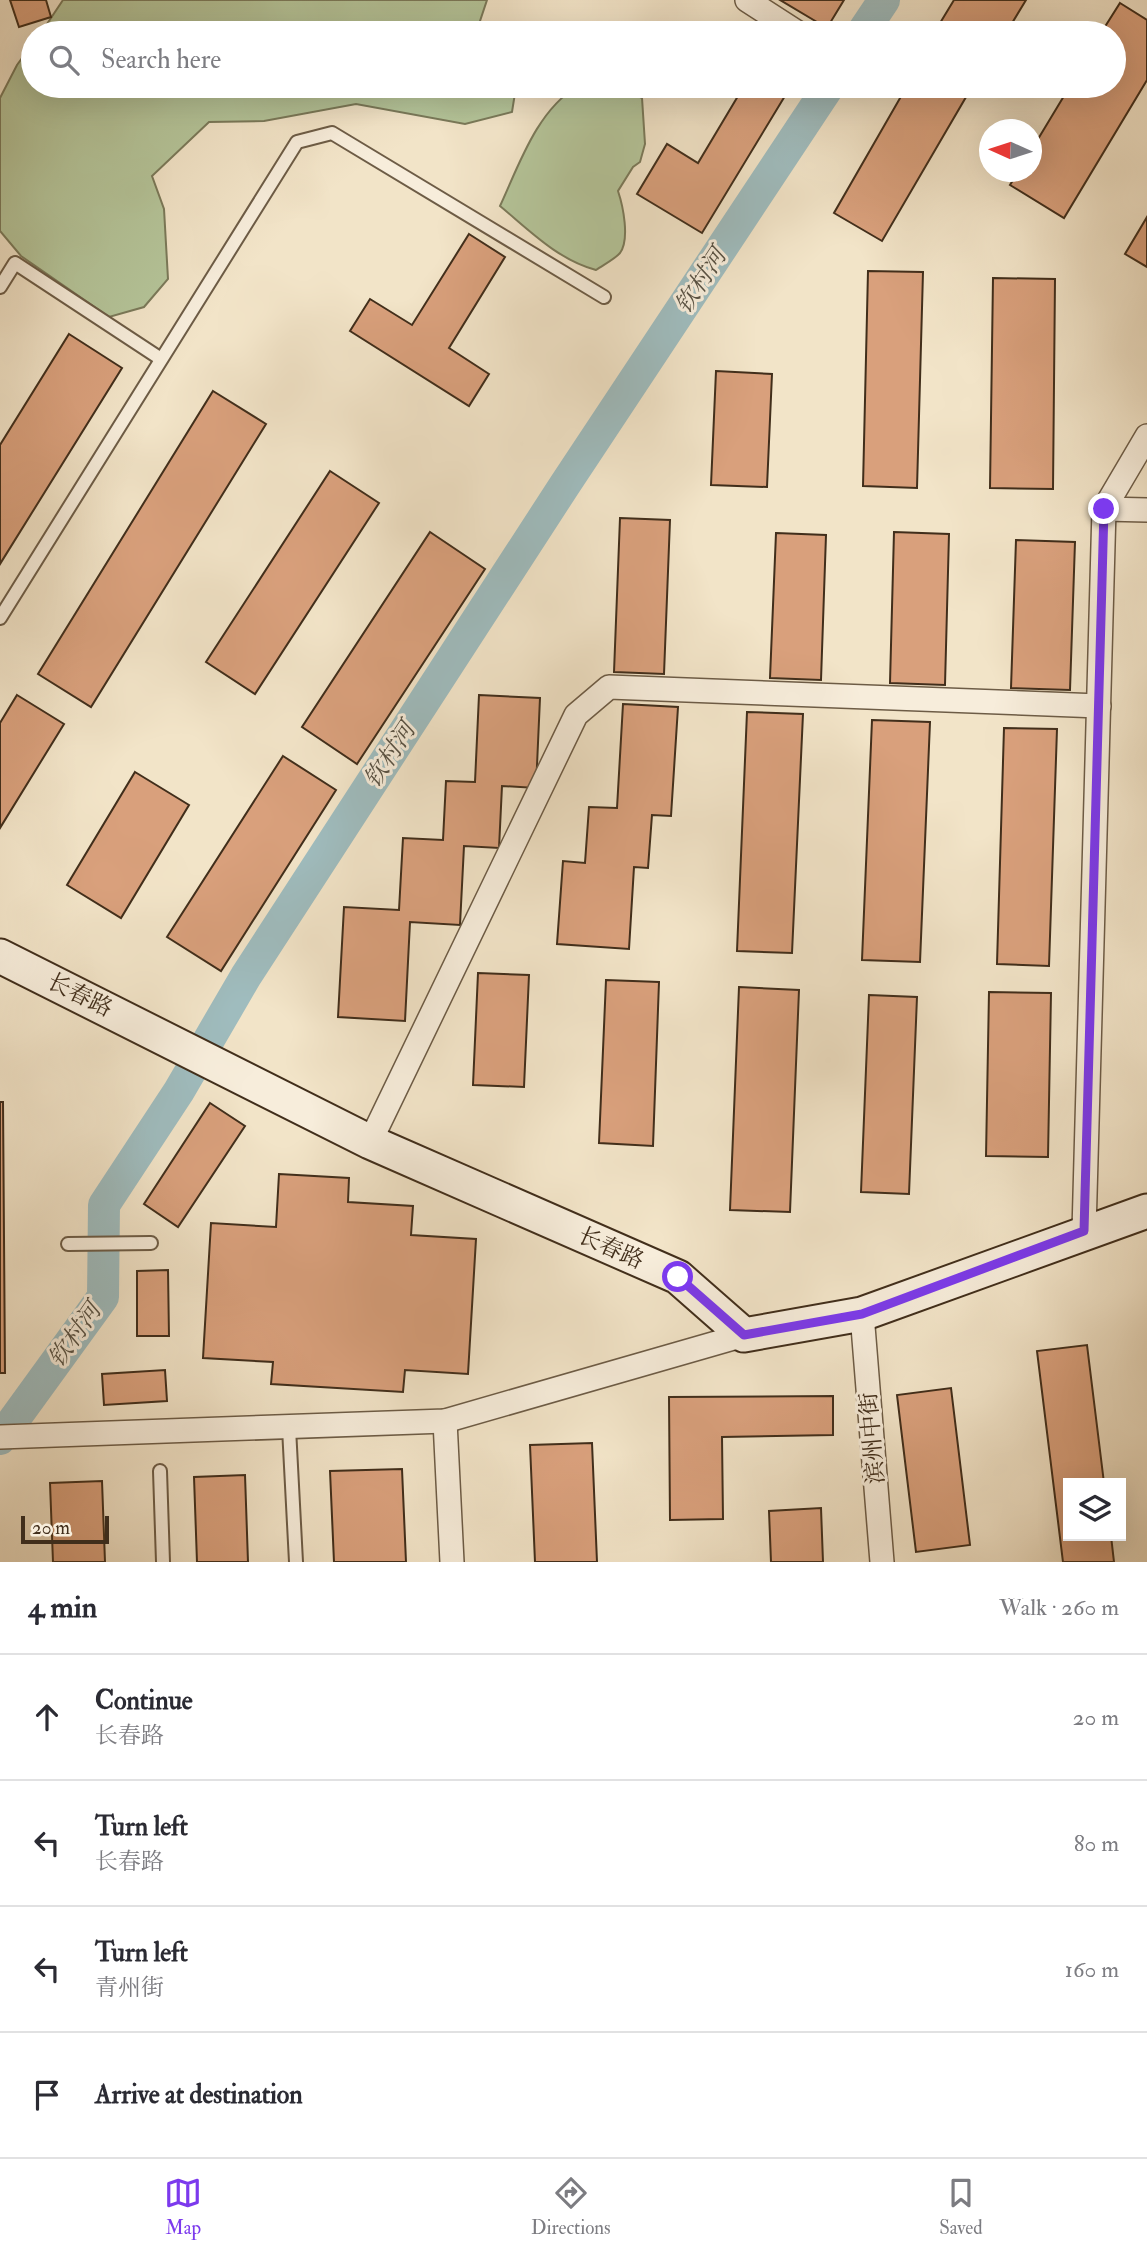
<!DOCTYPE html>
<html lang="en">
<head>
<meta charset="utf-8">
<style>
	:root { --surface:#fff; --page:#f2f2f3; --text:#2b2b33; --muted:#7c7c81; --line:#e1e1e2; --accent:#7c3aed }
	body { margin:0; font-family:"IM FELL Double Pica","Noto Serif SC",serif; background:var(--page); color:var(--text) }
	.controls { position:absolute; right:21px; bottom:21px; display:grid; overflow:hidden; border-radius:0px; box-shadow:0 7px 28px #0002 }
	.controls button { width:63px; height:63px; display:grid; place-items:center; padding:0; border:0; border-bottom:2px solid var(--line); background:var(--surface); color:var(--text); font:35px sans-serif }
	.compass { position:absolute; left:979px; top:119px; width:63px; height:63px; border-radius:50%; background:var(--surface); box-shadow:0 7px 28px #0002; rotate:273deg }
	.scale { position:absolute; left:21px; bottom:18px; width:88px; box-sizing:border-box; padding-left:7px; border:4px solid #412e1b; border-top:0; font-size:19px; line-height:24px; white-space:nowrap; color:#412e1b; -webkit-text-stroke:5px #f7eddb; paint-order:stroke }
	.stop { position:absolute; width:21px; height:21px; margin:-16px; border:5px solid #7c3aed; border-radius:50%; background:#fff }
	.stop.end { background:#7c3aed; border-color:#fff; box-shadow:0 2px 7px #0008 }
	.list { margin:0; padding:0; list-style:none }
	h2 { display:flex; justify-content:space-between; align-items:center; height:91px; margin:0; padding:0 28px; font-size:30px }
	h2 small { font-size:23px; font-weight:400; color:var(--muted) }
	.list li { display:grid; grid-template-columns:46px 1fr auto; gap:21px; align-items:center; box-sizing:border-box; height:126px; padding:0 28px; border-top:2px solid var(--line) }
	.list b { display:block; font-size:26px; white-space:nowrap }
	.list p { margin:0; font-size:23px; white-space:nowrap; color:var(--muted) }
	.list em { font-size:23px; font-style:normal; color:var(--muted) }
	.icon { flex:none; width:38px; height:38px; fill:none; stroke:currentColor; stroke-width:2; stroke-linecap:round; stroke-linejoin:round }
	.map { position:relative; flex:none; width:1147px; height:1562px; overflow:hidden }
	.search { position:absolute; background:var(--surface); box-shadow:0 7px 28px #0002; left:21px; right:21px; top:21px; height:77px; display:flex; align-items:center; gap:18px; box-sizing:border-box; padding:0 24px; border-radius:38px; color:var(--muted); font-size:26px }
	.sheet { height:595px; background:var(--surface) }
	nav { display:flex; justify-content:space-around; align-items:center; box-sizing:border-box; height:98px; border-top:2px solid var(--line); background:var(--surface); font-size:19px; color:var(--muted) }
	nav a { display:grid; justify-items:center; gap:4px }
	nav .on { color:var(--accent) }
	.map>svg:first-child { display:block }
</style>
</head>
<body>
<div class="map">
<svg width="1147" height="1562" viewBox="0 0 1147 1562">
	<rect width="100%" height="100%" fill="#f2e4c8"/>
	<filter id="stains"><feTurbulence type="fractalNoise" baseFrequency=".00286" numOctaves="4"/><feColorMatrix values="0 0 0 0 .2 0 0 0 0 .09 0 0 0 0 .02 0 0 0 .5 -.17"/></filter>
	<radialGradient id="worn" r=".72"><stop offset=".6" stop-color="#630" stop-opacity="0"/><stop offset="1" stop-color="#630" stop-opacity=".3"/></radialGradient>
	<g fill="#b5c59a" stroke="#7b7a5a" stroke-width="2">
		<polygon points="63,0 487,0 476,33 41,33"/>
		<polygon points="33,43 33,86 508,86 515,93 512,112 465,124 356,104 264,121 209,122 152,176 164,209 168,279 144,307 109,317 21,256 0,231 0,98 17,65"/>
		<path d="M578,86H618L642,98L645,144L640,162L633,167L618,191C623,206 630,239 620,253C615,259 603,265 596,270C558,260 529,230 500,206C519,165 537,110 578,86Z"/>
	</g>
	<g fill="none" stroke-linecap="round" stroke-linejoin="round">
		<g stroke="#9fbcbe" stroke-width="32">
			<polyline points="862,33 884,0"/>
			<polyline points="0,1439 103,1297 104,1205 179,1091 246,976 564,486 829,86"/>
		</g>
	</g>
	<g fill="#d9a07c" stroke="#412e1b" stroke-width="2">
		<polygon points="10,0 46,0 51,17 19,27"/>
		<polygon points="780,0 844,0 827,28"/>
		<polygon points="954,0 1026,0 1006,33 934,33"/>
		<polygon points="1120,3 1147,20 1147,80 1064,218 1010,185 1018,172 1032,172 1032,149 1070,86 1114,86 1114,33 1101,33"/>
		<polygon points="744,86 791,86 702,233 637,194 667,144 698,163"/>
		<polygon points="907,86 947,86 966,97 882,241 834,213"/>
		<polygon points="1147,217 1147,267 1125,254"/>
		<polygon points="469,234 505,257 449,348 489,374 469,406 350,331 370,299 412,325"/>
		<polygon points="868,271 923,272 917,488 863,486"/>
		<polygon points="993,278 1055,279 1053,489 990,488"/>
		<polygon points="69,334 122,368 0,564 0,445"/>
		<polygon points="716,371 772,374 767,487 711,485"/>
		<polygon points="213,391 266,424 91,707 38,674"/>
		<polygon points="330,471 379,503 255,694 206,662"/>
		<polygon points="620,518 670,520 664,674 614,672"/>
		<polygon points="430,532 485,569 357,764 302,727"/>
		<polygon points="894,532 949,534 945,685 890,683"/>
		<polygon points="776,533 826,535 821,680 770,678"/>
		<polygon points="1016,540 1075,542 1070,690 1011,688"/>
		<polygon points="17,695 64,724 0,828 0,723"/>
		<polygon points="479,695 540,698 536,788 502,786 499,848 464,846 460,925 410,922 405,1021 338,1017 344,907 399,910 403,838 443,840 446,781 475,782"/>
		<polygon points="623,704 678,707 671,816 652,815 648,868 634,867 629,949 557,944 563,861 585,863 589,807 617,808"/>
		<polygon points="747,712 803,714 792,953 737,951"/>
		<polygon points="872,720 930,722 920,962 862,960"/>
		<polygon points="1004,728 1057,729 1049,966 997,964"/>
		<polygon points="283,756 336,790 221,971 167,937"/>
		<polygon points="135,772 189,805 121,918 67,885"/>
		<polygon points="478,973 529,975 524,1087 473,1085"/>
		<polygon points="606,980 659,982 653,1146 599,1143"/>
		<polygon points="739,987 799,990 790,1212 730,1210"/>
		<polygon points="989,992 1051,993 1048,1157 986,1156"/>
		<polygon points="869,995 917,997 909,1194 861,1192"/>
		<polygon points="0,1102 3,1102 5,1373 0,1373"/>
		<polygon points="210,1103 245,1126 178,1227 144,1204"/>
		<polygon points="279,1174 349,1178 348,1202 413,1206 411,1235 476,1239 468,1374 405,1370 403,1392 271,1384 273,1362 203,1358 211,1223 276,1227"/>
		<polygon points="168,1270 169,1336 137,1336 137,1271"/>
		<polygon points="1087,1345 1104,1483 1068,1483 1068,1536 1111,1536 1114,1562 1063,1562 1037,1351"/>
		<polygon points="165,1370 167,1401 104,1405 102,1374"/>
		<polygon points="951,1388 970,1545 916,1552 897,1395"/>
		<polygon points="833,1396 833,1435 722,1437 723,1519 670,1520 669,1397"/>
		<polygon points="592,1443 597,1562 535,1562 530,1445"/>
		<polygon points="402,1469 406,1562 334,1562 330,1471"/>
		<polygon points="245,1475 248,1562 197,1562 194,1477"/>
		<polygon points="102,1481 105,1562 53,1562 50,1483"/>
		<polygon points="821,1508 823,1562 771,1562 769,1511"/>
	</g>
	<g fill="none" stroke-linecap="round" stroke-linejoin="round">
		<g stroke="#6d5c46" stroke-width="16">
			<g id="lane">
				<polyline points="0,287 15,263 161,359"/>
				<polyline points="0,618 297,142 332,133 604,297"/>
				<polyline points="68,1244 151,1243"/>
				<polyline points="289,1428 296,1562"/>
				<polyline points="160,1471 163,1562"/>
			</g>
		</g>
		<g stroke="#6d5c46" stroke-width="26">
			<g id="street">
				<polyline points="747,0 798,33"/>
				<polyline points="1104,509 1147,510"/>
				<polyline points="370,1142 576,715 609,687 1099,706"/>
				<polyline points="1084,1231 1104,509 1147,436"/>
				<polyline points="862,1314 882,1562"/>
				<polyline points="445,1421 452,1562"/>
				<polyline points="0,1437 445,1421 744,1335"/>
			</g>
		</g>
		<g stroke="#412e1b" stroke-width="37">
			<polyline id="secondary" points="0,956 370,1142 678,1277 744,1335 862,1314 1147,1211"/>
		</g>
		<use href="#lane" stroke="#f7eddb" stroke-width="12"/>
		<use href="#street" stroke="#f7eddb" stroke-width="23"/>
		<use href="#secondary" stroke="#f7eddb" stroke-width="33"/>
	</g>
	<g fill="none" stroke-linecap="round" stroke-linejoin="round">
		<polyline stroke="#7c3aed" stroke-width="9" points="678,1277 744,1335 862,1314 1084,1231 1104,509"/>
	</g>
	<g text-anchor="middle" dominant-baseline="central" stroke-width="6" stroke-linejoin="round" paint-order="stroke">
		<g font-size="23" fill="#412e1b" stroke="#f7eddb">
			<text transform="translate(80 995) rotate(26)">长春路</text>
			<text transform="translate(611 1248) rotate(24)">长春路</text>
			<text transform="translate(872 1438) rotate(-95)">滨州中街</text>
		</g>
		<g font-size="24" font-style="italic" fill="#585244" stroke="#f7eddb">
			<text transform="translate(701 281) rotate(-57)">钦村河</text>
			<text transform="translate(390 755) rotate(-57)">钦村河</text>
			<text transform="translate(75 1335) rotate(-55)">钦村河</text>
		</g>
	</g>
	<rect width="100%" height="100%" filter="url(#stains)"/>
	<rect width="100%" height="100%" fill="url(#worn)"/>
</svg>
<div class="controls">
<button><svg class="icon" aria-label="layers" viewBox="0 0 24 24"><path d="M12 4l9 5-9 5-9-5zM3 14l9 5 9-5"/></svg></button>
</div>
<svg class="compass" viewBox="-18 -18 36 36"><path d="M0-13l5 13h-10z" fill="#e53935"/><path d="M0 13l5-13h-10z" fill="#7c7c81"/></svg>
<div class="scale">20 m</div>
<div class="stop" style="left:678px;top:1277px"></div>
<div class="stop end" style="left:1104px;top:509px"></div>
<div class="search"><svg class="icon" aria-label="search" viewBox="0 0 24 24"><circle cx="10" cy="10" r="6"/><path d="M15 15l6 6"/></svg>Search here</div>
</div>
<section class="sheet">
<h2>4 min<small>Walk · 260 m</small></h2>
<ul class="list">
<li><svg class="icon" aria-label="ahead" viewBox="0 0 24 24"><path d="M12 20V5M6 11l6-6 6 6"/></svg><div><b>Continue</b><p>长春路</p></div><em>20 m</em></li>
<li><svg class="icon" aria-label="left" viewBox="0 0 24 24"><path d="M17 20v-9H6M10 6l-5 5 5 5"/></svg><div><b>Turn left</b><p>长春路</p></div><em>80 m</em></li>
<li><svg class="icon" aria-label="left" viewBox="0 0 24 24"><path d="M17 20v-9H6M10 6l-5 5 5 5"/></svg><div><b>Turn left</b><p>青州街</p></div><em>160 m</em></li>
<li><svg class="icon" aria-label="arrive" viewBox="0 0 24 24"><path d="M6 21V4h12l-3 4 3 4H6"/></svg><div><b>Arrive at destination</b></div></li>
</ul>
</section>
<nav>
<a class="on"><svg class="icon" aria-label="map" viewBox="0 0 24 24"><path d="M3 6l6-2 6 2 6-2v14l-6 2-6-2-6 2zM9 4v14M15 6v14"/></svg>Map</a>
<a><svg class="icon" aria-label="directions" viewBox="0 0 24 24"><path d="M12 3l9 9-9 9-9-9zM9 14v-3h6M13 9l2 2-2 2"/></svg>Directions</a>
<a><svg class="icon" aria-label="saved" viewBox="0 0 24 24"><path d="M7 4h10v16l-5-4-5 4z"/></svg>Saved</a>
</nav>
</body>
</html>
